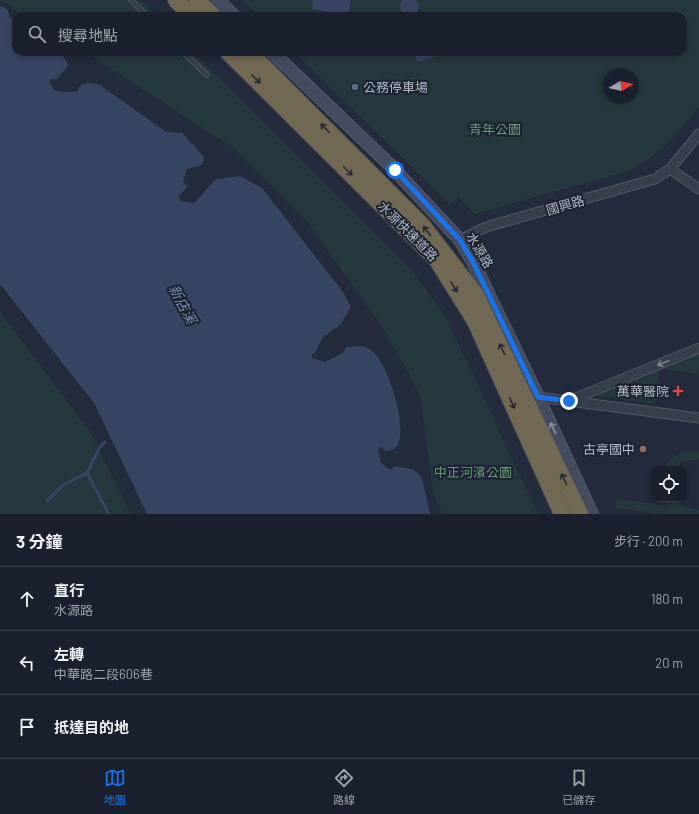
<!DOCTYPE html>
<html lang="zh-TW">
<head>
<meta charset="utf-8">
<style>
	:root { --surface:#1a202d; --page:#272d39; --text:#f1f3f6; --muted:#9fa3aa; --line:#383e49; --accent:#1a73e8 }
	body { margin:0; font-family:Barlow,"Noto Sans TC",sans-serif; background:var(--page); color:var(--text) }
	.controls { position:absolute; right:12px; bottom:12px; display:grid; overflow:hidden; border-radius:8px; box-shadow:0 2px 6px #0003 }
	.controls button { width:36px; height:36px; display:grid; place-items:center; padding:0; border:0; border-bottom:1px solid var(--line); background:var(--surface); color:var(--text); font:20px sans-serif }
	.compass { position:absolute; left:603px; top:68px; width:36px; height:36px; border-radius:50%; background:var(--surface); box-shadow:0 2px 6px #0003; rotate:81deg }
	.stop { position:absolute; width:12px; height:12px; margin:-9px; border:3px solid #1a73e8; border-radius:50%; background:#fff }
	.stop.end { background:#1a73e8; border-color:#fff; box-shadow:0 1px 4px #0008 }
	.list { margin:0; padding:0; list-style:none }
	h2 { display:flex; justify-content:space-between; align-items:center; height:52px; margin:0; padding:0 16px; font-size:17px }
	h2 small { font-size:13px; font-weight:400; color:var(--muted) }
	.list li { display:grid; grid-template-columns:26px 1fr auto; gap:12px; align-items:center; box-sizing:border-box; height:64px; padding:0 16px; border-top:1px solid var(--line) }
	.list b { display:block; font-size:15px; white-space:nowrap }
	.list p { margin:0; font-size:13px; white-space:nowrap; color:var(--muted) }
	.list em { font-size:13px; font-style:normal; color:var(--muted) }
	.icon { flex:none; width:22px; height:22px; fill:none; stroke:currentColor; stroke-width:2; stroke-linecap:round; stroke-linejoin:round }
	.map { position:relative; flex:none; width:699px; height:514px; overflow:hidden }
	.search { position:absolute; background:var(--surface); box-shadow:0 2px 6px #0003; left:12px; right:12px; top:12px; height:44px; display:flex; align-items:center; gap:10px; box-sizing:border-box; padding:0 14px; border-radius:12px; color:var(--muted); font-size:15px }
	.sheet { height:244px; background:var(--surface) }
	nav { display:flex; justify-content:space-around; align-items:center; box-sizing:border-box; height:56px; border-top:1px solid var(--line); background:var(--surface); font-size:11px; color:var(--muted) }
	nav a { display:grid; justify-items:center; gap:2px }
	nav .on { color:var(--accent) }
	.map>svg:first-child { display:block }
</style>
</head>
<body>
<div class="map">
<svg width="699" height="514" viewBox="0 0 699 514">
	<rect width="100%" height="100%" fill="#232b3c"/>
	<g fill="#25383d" fill-rule="evenodd">
		<polygon points="0,0 141,0 157,16 26,16"/>
		<path d="M243,0H699V107C675,135 658,159 622,173L475,214L458,197L450,205L295,52H683V16H259ZM609,74H633V98H609Z"/>
		<polygon points="86,52 193,52 414,273 446,317 538,514 442,514 433,491 420,394 383,328 306,220 236,150"/>
		<polygon points="0,312 93,436 130,514 0,514"/>
		<polygon points="699,352 699,374 662,369"/>
		<polygon points="659,370 655,404 597,396"/>
		<path d="M686,451H699V460C689,459 681,462 674,469H663L673,457Z"/>
		<polygon points="617,499 666,505 663,499 674,499 682,506 699,510 699,514 660,514 616,508"/>
	</g>
	<g fill="#374563">
		<polygon points="313,0 351,0 348,15 312,9"/>
		<path d="M402,0H416L419,6L417,12L412,16C402,16 397,8 402,0Z"/>
		<path d="M0,6L7,9L10,18L16,21V52H60L67,62L68,66L57,79H51L49,81L54,90C60,92 70,93 77,91C82,81 91,83 100,85L166,132L182,133L199,151L204,158L202,165L187,169L183,182L188,187L178,196L181,201L194,203L216,179L240,176L262,188L343,292L351,307L340,325L323,337L315,353L312,354V358L325,362L343,353L346,347C353,347 361,345 368,348C387,356 410,431 396,447C393,450 389,451 385,451L382,447L378,449L381,463L390,470L396,466L414,470L422,478L430,514H147L94,403L0,284Z"/>
		<polygon points="414,52 449,52 417,62"/>
	</g>
	<g fill="none" stroke-linecap="round" stroke-linejoin="round">
		<g stroke="#374563" stroke-width="3">
			<polyline points="87,473 109,514"/>
			<polyline points="47,501 63,485 87,473 100,447 105,442"/>
		</g>
		<g stroke="#525967" stroke-width="6">
			<g id="lane">
				<polyline points="131,0 147,16"/>
				<polyline points="183,52 207,75"/>
			</g>
		</g>
		<g stroke="#525967" stroke-width="11">
			<g id="street">
				<polyline points="670,169 699,189"/>
				<polyline points="460,240 486,227 655,179 670,169 699,134"/>
				<polyline points="538,397 699,418"/>
				<polyline points="571,400 699,348"/>
			</g>
		</g>
		<g stroke="#525967" stroke-width="14">
			<g id="secondary">
				<polyline points="218,0 234,16"/>
				<polyline points="272,52 389,164 460,240 473,262 538,397 592,514"/>
			</g>
		</g>
		<g stroke="#3f4654" stroke-width="18">
			<g id="highway">
				<polyline points="176,0 192,16"/>
				<polyline points="197,0 213,16"/>
				<polyline points="228,52 437,260 475,321 562,514"/>
				<polyline points="249,52 423,226 476,295 580,514"/>
			</g>
		</g>
		<use href="#lane" stroke="#373e4c" stroke-width="4.5"/>
		<use href="#street" stroke="#373e4c" stroke-width="9"/>
		<use href="#secondary" stroke="#454c5f" stroke-width="12"/>
		<use href="#highway" stroke="#726954" stroke-width="16"/>
	</g>
	<defs><path id="oneway-shaft" d="M-6 0H5M1.5-3L5.5 0L1.5 3" fill="none" stroke-width="1.6" stroke-linecap="round" stroke-linejoin="round"/></defs>
	<g stroke="#252a34">
		<use href="#oneway-shaft" transform="translate(256 79) rotate(45)"/>
		<use href="#oneway-shaft" transform="translate(325 128) rotate(-135)"/>
		<use href="#oneway-shaft" transform="translate(348 171) rotate(45)"/>
		<use href="#oneway-shaft" transform="translate(427 231) rotate(-128)"/>
		<use href="#oneway-shaft" transform="translate(454 287) rotate(58)"/>
		<use href="#oneway-shaft" transform="translate(502 349) rotate(-116)"/>
		<use href="#oneway-shaft" transform="translate(512 403) rotate(66)"/>
		<use href="#oneway-shaft" transform="translate(564 479) rotate(-116)"/>
	</g>
	<use stroke="#7b8290" href="#oneway-shaft" transform="translate(663 363) rotate(157)"/>
	<use stroke="#8c93a3" href="#oneway-shaft" transform="translate(553 428) rotate(-115)"/>
	<g fill="none" stroke-linecap="round" stroke-linejoin="round">
		<polyline stroke="#1a73e8" stroke-width="5" points="395,170 460,240 473,262 538,397 569,401"/>
	</g>
	<circle fill="#5c6f8a" stroke="#1c2331" stroke-width="1.5" cx="355" cy="87" r="4"/>
	<path fill="#e0444e" stroke="#1c2331" stroke-width="1.5" d="M676 385h4v4h4v4h-4v4h-4v-4h-4v-4h4z"/>
	<circle fill="#8d6e63" stroke="#1c2331" stroke-width="1.5" cx="643" cy="449" r="4"/>
	<g text-anchor="middle" dominant-baseline="central" stroke-width="4" stroke-linejoin="round" paint-order="stroke">
		<g font-size="13" fill="#b3b9c8" stroke="#1c2331" text-anchor="end">
			<text x="363" y="87" text-anchor="start">公務停車場</text>
			<text x="669" y="391">萬華醫院</text>
			<text x="635" y="449">古亭國中</text>
		</g>
		<g font-size="13" fill="#6a9979" stroke="#1c2331">
			<text x="495" y="129">青年公園</text>
			<text x="473" y="472">中正河濱公園</text>
		</g>
		<g font-size="13" fill="#b3b9c8" stroke="#1c2331">
			<text transform="translate(565 205) rotate(-16)">國興路</text>
			<text transform="translate(408 231) rotate(45)">水源快速道路</text>
			<text transform="translate(480 250) rotate(59)">水源路</text>
		</g>
		<g font-size="14" font-style="italic" fill="#7b8cb0" stroke="#1c2331">
			<text transform="translate(183 304) rotate(62)">新店溪</text>
		</g>
	</g>
</svg>
<div class="controls">
<button><svg class="icon" aria-label="locate" viewBox="0 0 24 24"><circle cx="12" cy="12" r="6"/><path d="M12 2v4M12 18v4M2 12h4M18 12h4"/></svg></button>
</div>
<svg class="compass" viewBox="-18 -18 36 36"><path d="M0-13l5 13h-10z" fill="#e53935"/><path d="M0 13l5-13h-10z" fill="#9fa3aa"/></svg>
<div class="stop" style="left:395px;top:170px"></div>
<div class="stop end" style="left:569px;top:401px"></div>
<div class="search"><svg class="icon" aria-label="search" viewBox="0 0 24 24"><circle cx="10" cy="10" r="6"/><path d="M15 15l6 6"/></svg>搜尋地點</div>
</div>
<section class="sheet">
<h2>3 分鐘<small>步行 · 200 m</small></h2>
<ul class="list">
<li><svg class="icon" aria-label="ahead" viewBox="0 0 24 24"><path d="M12 20V5M6 11l6-6 6 6"/></svg><div><b>直行</b><p>水源路</p></div><em>180 m</em></li>
<li><svg class="icon" aria-label="left" viewBox="0 0 24 24"><path d="M17 20v-9H6M10 6l-5 5 5 5"/></svg><div><b>左轉</b><p>中華路二段606巷</p></div><em>20 m</em></li>
<li><svg class="icon" aria-label="arrive" viewBox="0 0 24 24"><path d="M6 21V4h12l-3 4 3 4H6"/></svg><div><b>抵達目的地</b></div></li>
</ul>
</section>
<nav>
<a class="on"><svg class="icon" aria-label="map" viewBox="0 0 24 24"><path d="M3 6l6-2 6 2 6-2v14l-6 2-6-2-6 2zM9 4v14M15 6v14"/></svg>地圖</a>
<a><svg class="icon" aria-label="directions" viewBox="0 0 24 24"><path d="M12 3l9 9-9 9-9-9zM9 14v-3h6M13 9l2 2-2 2"/></svg>路線</a>
<a><svg class="icon" aria-label="saved" viewBox="0 0 24 24"><path d="M7 4h10v16l-5-4-5 4z"/></svg>已儲存</a>
</nav>
</body>
</html>
